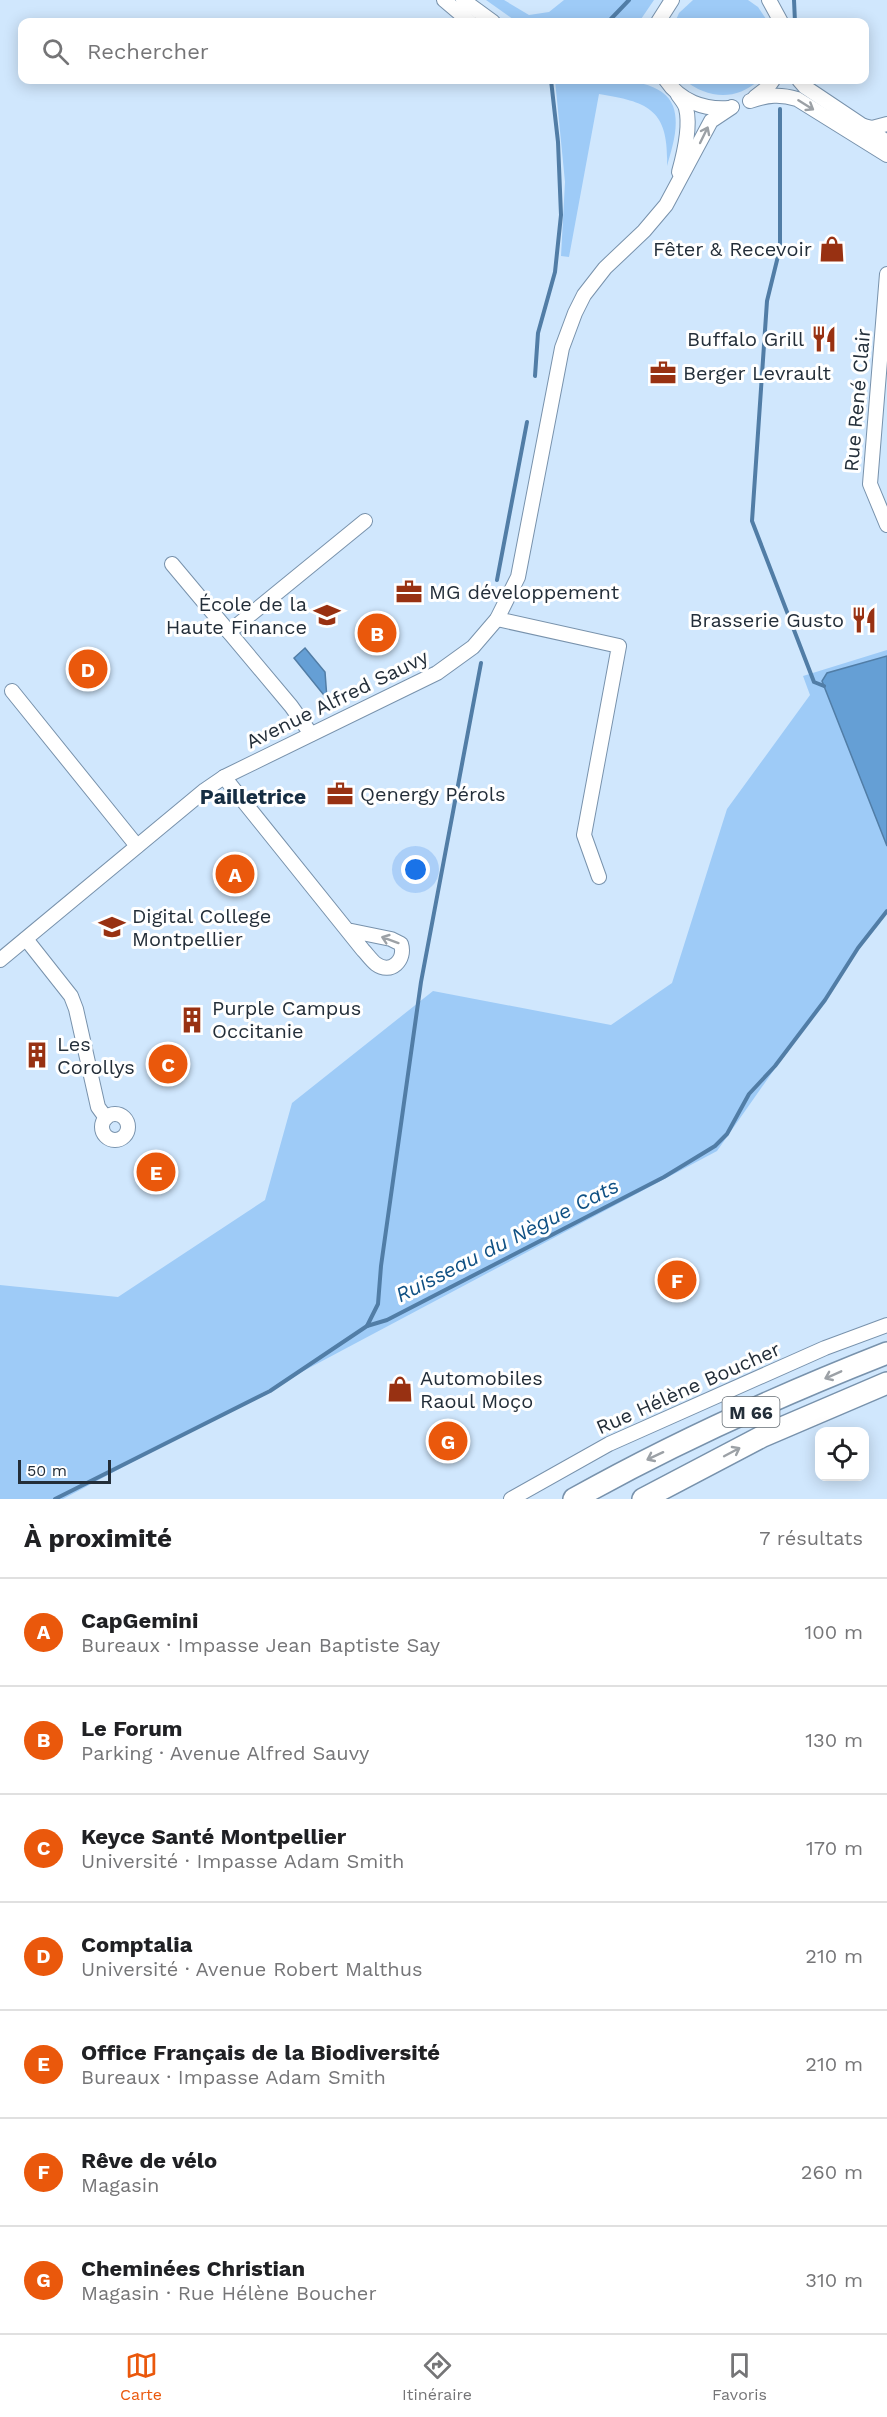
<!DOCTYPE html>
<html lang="fr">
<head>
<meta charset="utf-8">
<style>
	:root { --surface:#fff; --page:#f2f2f2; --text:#202124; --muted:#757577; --line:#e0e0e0; --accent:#ea580c }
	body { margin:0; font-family:"Work Sans",sans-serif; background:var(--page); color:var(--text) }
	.controls { position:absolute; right:18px; bottom:18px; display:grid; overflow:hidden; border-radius:12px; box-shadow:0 3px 15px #0003 }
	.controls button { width:54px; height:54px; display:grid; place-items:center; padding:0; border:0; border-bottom:2px solid var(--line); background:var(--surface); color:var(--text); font:30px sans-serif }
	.scale { position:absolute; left:18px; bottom:15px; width:93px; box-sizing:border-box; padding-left:6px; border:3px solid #232e39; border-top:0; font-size:16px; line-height:21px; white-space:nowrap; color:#232e39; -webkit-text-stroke:4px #fff; paint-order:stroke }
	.you { position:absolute; left:416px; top:870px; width:21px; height:21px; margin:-15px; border:4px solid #fff; border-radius:50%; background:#1a73e8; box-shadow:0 0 0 9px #1a73e833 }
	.badge { display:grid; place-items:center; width:39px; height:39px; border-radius:50%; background:var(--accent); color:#fff; font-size:20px; font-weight:700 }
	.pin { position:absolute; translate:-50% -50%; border:3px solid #fff; box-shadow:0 2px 6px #0006 }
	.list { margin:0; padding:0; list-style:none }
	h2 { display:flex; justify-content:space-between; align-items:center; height:78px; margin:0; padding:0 24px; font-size:26px }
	h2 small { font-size:20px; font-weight:400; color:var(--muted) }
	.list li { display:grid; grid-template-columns:39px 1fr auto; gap:18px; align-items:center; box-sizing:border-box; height:108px; padding:0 24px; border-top:2px solid var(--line) }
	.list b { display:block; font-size:22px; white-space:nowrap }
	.list p { margin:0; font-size:20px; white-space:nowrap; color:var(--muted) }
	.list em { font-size:20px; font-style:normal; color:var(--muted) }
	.icon { flex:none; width:33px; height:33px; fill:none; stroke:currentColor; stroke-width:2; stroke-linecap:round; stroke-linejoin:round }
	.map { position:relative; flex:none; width:887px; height:1499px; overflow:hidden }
	.search { position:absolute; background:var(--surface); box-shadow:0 3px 15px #0003; left:18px; right:18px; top:18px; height:66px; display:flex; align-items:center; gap:15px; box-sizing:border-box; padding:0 21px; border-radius:12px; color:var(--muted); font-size:22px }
	.sheet { height:834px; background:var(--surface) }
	nav { display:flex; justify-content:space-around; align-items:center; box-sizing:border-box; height:84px; border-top:2px solid var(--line); background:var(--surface); font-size:16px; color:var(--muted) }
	nav a { display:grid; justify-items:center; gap:3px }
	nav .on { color:var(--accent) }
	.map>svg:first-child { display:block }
</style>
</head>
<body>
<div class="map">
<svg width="887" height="1499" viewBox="0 0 887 1499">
	<rect width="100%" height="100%" fill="#d0e7fd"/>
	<g fill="#9ecbf7">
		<polygon points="486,0 504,0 529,15 549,12 564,0 654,0 639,22 517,22"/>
		<polygon points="693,0 748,0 758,7 768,22 675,22 679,13"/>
		<path d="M555,80C585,79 661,72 673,106C680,125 672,148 667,166C669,110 649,102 599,94L569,257L561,256L565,182Z"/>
		<path d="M684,80H683H759C735,102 707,98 684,80Z"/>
		<polygon points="887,650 887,909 717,1151 63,1499 0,1499 0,1285 118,1297 265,1200 292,1103 433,991 611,1025 672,983 727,809 810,695 803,676"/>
	</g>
	<g fill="#659fd5" stroke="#517da6" stroke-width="1.5">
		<polygon points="305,648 325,672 327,699 294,658"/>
		<polygon points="887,656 887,846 822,681 827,673"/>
	</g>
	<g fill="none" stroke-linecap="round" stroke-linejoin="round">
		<g stroke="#517da6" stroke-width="4">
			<polyline points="794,0 795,22"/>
			<polyline points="608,22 629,0"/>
			<polyline points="780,109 780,248 767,301 752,521 814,682 824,686"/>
			<polyline points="535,376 538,333 555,272 561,215 558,142 551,80"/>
			<polyline points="497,580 527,422"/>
			<polyline points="367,1326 378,1304 381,1266 421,982 481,663"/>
			<polyline points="55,1499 270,1391 367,1326 387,1320 664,1177 715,1146 727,1134 749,1094 775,1066 825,1000 858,948 887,911"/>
		</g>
		<g stroke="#7892ac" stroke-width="16">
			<g id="minor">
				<polyline points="444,0 470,22"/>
				<polyline points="463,0 493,22"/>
				<polyline points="769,0 781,22"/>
				<polyline points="658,22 672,0"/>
				<path d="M666,80C680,101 704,110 729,108"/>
				<polyline points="799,80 805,87 887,142"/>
				<path d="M678,95C681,99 685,104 686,108C691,127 684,154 679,172"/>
				<polyline points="755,97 768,87 773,80"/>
				<path d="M750,101C768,95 780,94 797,99L887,155"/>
				<polyline points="864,126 872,128 887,124"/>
				<polyline points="887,274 870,484 887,525"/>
				<polyline points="172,564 291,706 311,734"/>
				<polyline points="497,619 619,646 584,835 599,877"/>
				<polyline points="229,632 365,521"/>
				<polyline points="12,691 137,846"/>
				<path d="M224,777L363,950C367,954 371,960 376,964C391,975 406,960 401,944L391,939L347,930"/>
				<polyline points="26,939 71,996 76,1009 98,1107 106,1118"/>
				<polyline points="0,960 205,790 224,777 437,673 473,647 497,619 518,577 562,348 575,313 584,295 605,268 644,231 666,205 711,121 732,107"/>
				<circle cx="115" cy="1127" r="13"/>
				<polyline points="511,1499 609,1444 825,1348 887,1325"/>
			</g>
		</g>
		<g stroke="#7892ac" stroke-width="24">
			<g id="highway">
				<path d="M574,1499C674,1443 780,1395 887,1353"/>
				<polyline points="643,1499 763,1436 887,1383"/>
			</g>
		</g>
		<use href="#minor" stroke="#fff" stroke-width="14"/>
		<use href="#highway" stroke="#fff" stroke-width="21"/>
	</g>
	<defs><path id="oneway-shaft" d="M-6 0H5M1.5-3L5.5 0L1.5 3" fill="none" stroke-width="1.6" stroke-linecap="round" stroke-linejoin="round" transform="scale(1.5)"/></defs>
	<g stroke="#9ca1a6">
		<use href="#oneway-shaft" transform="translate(806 105) rotate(32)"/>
		<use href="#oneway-shaft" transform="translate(704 135) rotate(-64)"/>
		<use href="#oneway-shaft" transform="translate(390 940) rotate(-160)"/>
		<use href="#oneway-shaft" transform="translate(833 1375) rotate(156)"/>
		<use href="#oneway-shaft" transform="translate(732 1452) rotate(-28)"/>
		<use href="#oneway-shaft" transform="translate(655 1456) rotate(155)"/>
	</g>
	<defs>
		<g id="shop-bare" transform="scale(2.07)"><path d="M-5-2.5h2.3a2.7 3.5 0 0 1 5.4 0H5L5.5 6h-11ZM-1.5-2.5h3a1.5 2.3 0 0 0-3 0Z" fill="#983112" stroke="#fff" stroke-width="2.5" paint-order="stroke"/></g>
		<g id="restaurant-bare" transform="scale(2.07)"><path d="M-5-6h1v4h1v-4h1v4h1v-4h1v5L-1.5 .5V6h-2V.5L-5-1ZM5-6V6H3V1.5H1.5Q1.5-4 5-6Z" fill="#983112" stroke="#fff" stroke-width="2.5" paint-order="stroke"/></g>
		<g id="office-bare" transform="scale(2.07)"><path d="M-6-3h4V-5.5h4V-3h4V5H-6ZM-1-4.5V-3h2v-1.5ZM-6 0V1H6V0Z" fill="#983112" stroke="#fff" stroke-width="2.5" paint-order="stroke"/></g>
		<g id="university-bare" transform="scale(2.07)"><path d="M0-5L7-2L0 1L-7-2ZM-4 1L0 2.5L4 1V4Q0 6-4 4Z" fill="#983112" stroke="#fff" stroke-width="2.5" paint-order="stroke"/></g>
		<g id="building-bare" transform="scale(2.07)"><path d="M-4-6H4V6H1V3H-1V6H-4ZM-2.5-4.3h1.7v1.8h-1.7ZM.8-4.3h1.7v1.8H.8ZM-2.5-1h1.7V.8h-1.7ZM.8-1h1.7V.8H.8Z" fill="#983112" stroke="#fff" stroke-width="2.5" paint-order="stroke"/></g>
	</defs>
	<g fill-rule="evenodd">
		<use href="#shop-bare" x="832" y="249"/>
		<use href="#restaurant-bare" x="824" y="339"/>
		<use href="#office-bare" x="663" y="373"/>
		<use href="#office-bare" x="409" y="592"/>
		<use href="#university-bare" x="327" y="615"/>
		<use href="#restaurant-bare" x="864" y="620"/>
		<use href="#office-bare" x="340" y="794"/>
		<use href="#university-bare" x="112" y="927"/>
		<use href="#building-bare" x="192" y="1020"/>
		<use href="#building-bare" x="37" y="1055"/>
		<use href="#shop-bare" x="400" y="1389"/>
	</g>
	<g text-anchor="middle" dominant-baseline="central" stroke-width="6" stroke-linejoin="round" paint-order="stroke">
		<rect fill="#fff" stroke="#656d74" stroke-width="1.5" x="722.5" y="1397" width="57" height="30" rx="4.5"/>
		<g font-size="18" font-weight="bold" fill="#232e39">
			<text x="751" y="1412">M 66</text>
		</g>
		<g font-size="20" fill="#232e39" stroke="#fff" text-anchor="start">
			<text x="812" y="249" text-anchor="end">Fêter &amp; Recevoir</text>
			<text x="804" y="339" text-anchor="end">Buffalo Grill</text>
			<text x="683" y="373">Berger Levrault</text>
			<text x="429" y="592">MG développement</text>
			<text x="307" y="604" text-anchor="end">École de la<tspan x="307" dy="23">Haute Finance</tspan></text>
			<text x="844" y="620" text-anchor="end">Brasserie Gusto</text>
			<text x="360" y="794">Qenergy Pérols</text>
			<text x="132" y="916">Digital College<tspan x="132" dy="23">Montpellier</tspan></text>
			<text x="212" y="1008">Purple Campus<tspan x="212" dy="23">Occitanie</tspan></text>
			<text x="57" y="1044">Les<tspan x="57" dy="23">Corollys</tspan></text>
			<text x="420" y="1378">Automobiles<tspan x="420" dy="23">Raoul Moço</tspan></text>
		</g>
		<g font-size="20" fill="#232e39" stroke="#fff">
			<text transform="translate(857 400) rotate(-85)">Rue René Clair</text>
			<text transform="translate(337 699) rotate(-26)">Avenue Alfred Sauvy</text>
			<text transform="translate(688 1388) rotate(-24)">Rue Hélène Boucher</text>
		</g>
		<g font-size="21" font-weight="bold" fill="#162e43" stroke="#fff">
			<text x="253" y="796">Pailletrice</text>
		</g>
		<g font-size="21" font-style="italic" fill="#105184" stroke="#fff">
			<text transform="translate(507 1240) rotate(-27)">Ruisseau du Nègue Cats</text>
		</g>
	</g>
</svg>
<div class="controls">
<button><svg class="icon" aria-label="locate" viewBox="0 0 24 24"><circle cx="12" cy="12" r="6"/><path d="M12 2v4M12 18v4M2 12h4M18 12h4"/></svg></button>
</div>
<div class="scale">50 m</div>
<div class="you"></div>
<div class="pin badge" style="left:235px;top:874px">A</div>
<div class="pin badge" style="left:377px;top:633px">B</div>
<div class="pin badge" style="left:168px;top:1064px">C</div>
<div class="pin badge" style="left:88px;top:669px">D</div>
<div class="pin badge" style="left:156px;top:1172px">E</div>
<div class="pin badge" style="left:677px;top:1280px">F</div>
<div class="pin badge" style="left:448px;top:1441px">G</div>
<div class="search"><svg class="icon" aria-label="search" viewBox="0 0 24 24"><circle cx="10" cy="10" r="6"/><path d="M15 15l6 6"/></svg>Rechercher</div>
</div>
<section class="sheet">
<h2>À proximité<small>7 résultats</small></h2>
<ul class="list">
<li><span class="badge">A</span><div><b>CapGemini</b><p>Bureaux · Impasse Jean Baptiste Say</p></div><em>100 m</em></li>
<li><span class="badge">B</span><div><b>Le Forum</b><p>Parking · Avenue Alfred Sauvy</p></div><em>130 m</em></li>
<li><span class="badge">C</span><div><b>Keyce Santé Montpellier</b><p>Université · Impasse Adam Smith</p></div><em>170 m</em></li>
<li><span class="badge">D</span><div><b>Comptalia</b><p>Université · Avenue Robert Malthus</p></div><em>210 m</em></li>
<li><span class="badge">E</span><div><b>Office Français de la Biodiversité</b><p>Bureaux · Impasse Adam Smith</p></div><em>210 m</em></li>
<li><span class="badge">F</span><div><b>Rêve de vélo</b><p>Magasin</p></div><em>260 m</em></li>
<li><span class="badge">G</span><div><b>Cheminées Christian</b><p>Magasin · Rue Hélène Boucher</p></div><em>310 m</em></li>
</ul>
</section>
<nav>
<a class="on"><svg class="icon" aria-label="map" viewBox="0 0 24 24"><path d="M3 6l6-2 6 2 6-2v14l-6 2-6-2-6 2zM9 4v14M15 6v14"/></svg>Carte</a>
<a><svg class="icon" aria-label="directions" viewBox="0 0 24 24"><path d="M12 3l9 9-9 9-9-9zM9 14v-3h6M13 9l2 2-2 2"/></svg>Itinéraire</a>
<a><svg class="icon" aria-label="saved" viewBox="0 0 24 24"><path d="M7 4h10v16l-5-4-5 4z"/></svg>Favoris</a>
</nav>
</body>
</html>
